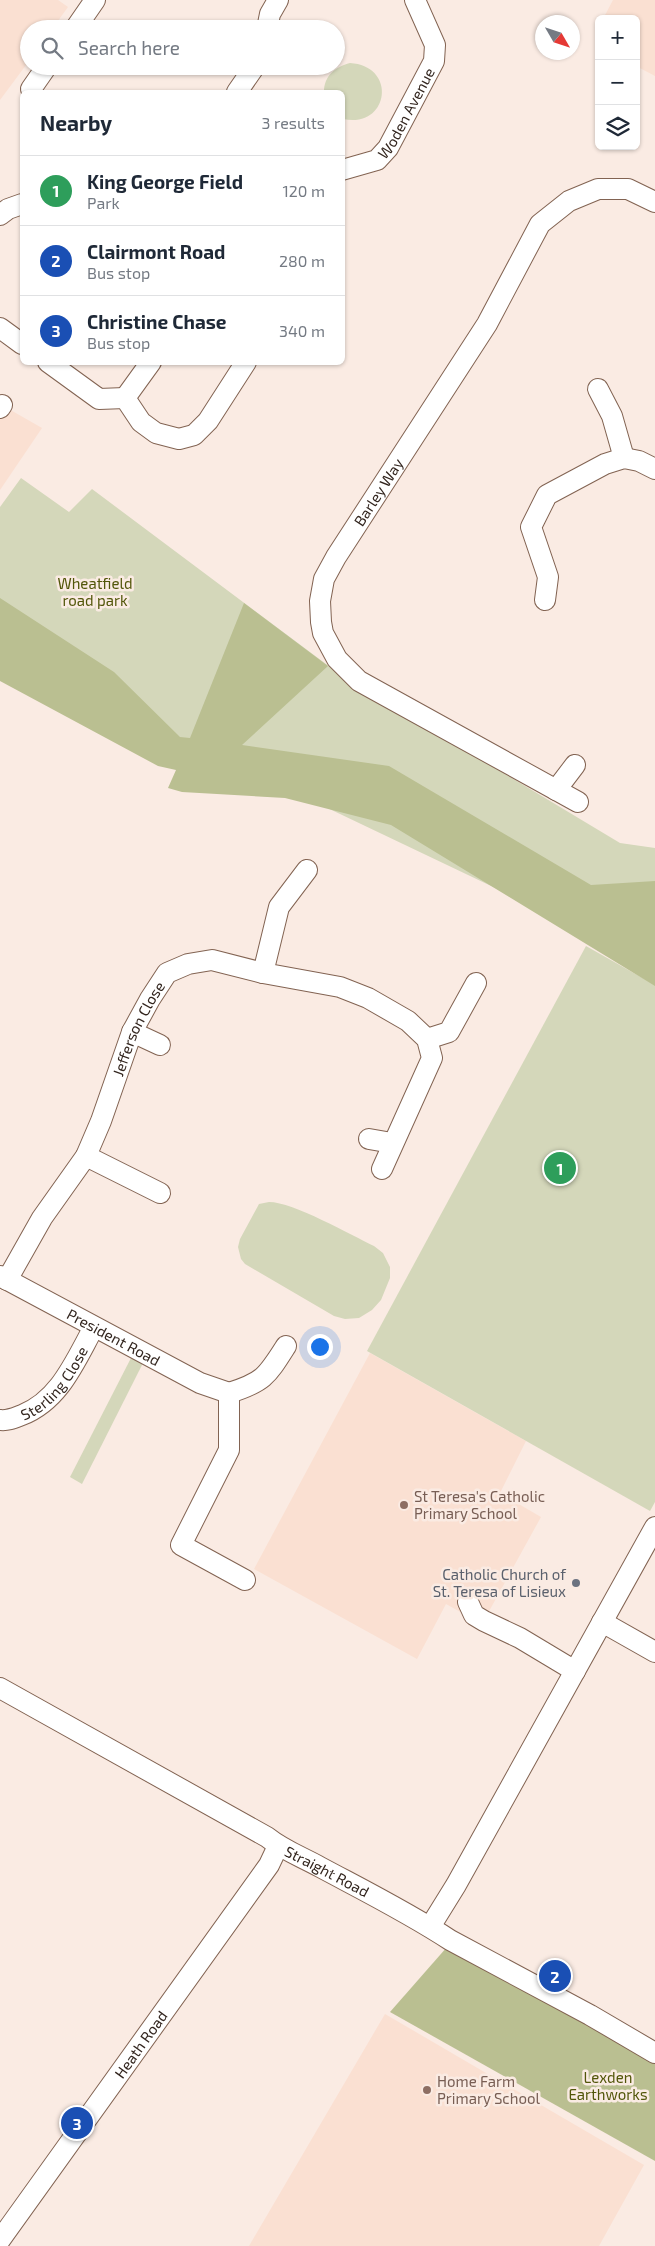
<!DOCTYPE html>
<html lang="en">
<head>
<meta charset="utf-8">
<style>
	:root { --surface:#fff; --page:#f6f6f7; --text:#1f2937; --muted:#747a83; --line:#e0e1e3; --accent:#db2777 }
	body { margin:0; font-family:"Exo 2",sans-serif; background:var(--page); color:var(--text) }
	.controls { position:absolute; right:15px; top:15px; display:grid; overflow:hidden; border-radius:8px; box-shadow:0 1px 4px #0004 }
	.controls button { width:45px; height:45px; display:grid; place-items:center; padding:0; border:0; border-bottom:1px solid var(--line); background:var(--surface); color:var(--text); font:25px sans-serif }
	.compass { position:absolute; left:535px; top:15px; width:45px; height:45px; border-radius:50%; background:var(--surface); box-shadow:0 1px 4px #0004; rotate:129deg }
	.you { position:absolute; left:319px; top:1346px; width:18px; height:18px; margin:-12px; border:4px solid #fff; border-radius:50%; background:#1a73e8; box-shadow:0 0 0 8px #1a73e833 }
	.badge { display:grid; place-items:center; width:32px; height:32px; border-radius:50%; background:var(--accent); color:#fff; font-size:16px; font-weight:700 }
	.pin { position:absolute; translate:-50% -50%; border:2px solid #fff; box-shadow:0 1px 5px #0006 }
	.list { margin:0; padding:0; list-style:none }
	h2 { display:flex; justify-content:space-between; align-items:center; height:65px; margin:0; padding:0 20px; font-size:21px }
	h2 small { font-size:16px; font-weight:400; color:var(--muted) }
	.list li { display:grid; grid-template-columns:32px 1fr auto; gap:15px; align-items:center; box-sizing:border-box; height:70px; padding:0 20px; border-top:1px solid var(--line) }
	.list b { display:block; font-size:19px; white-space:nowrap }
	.list p { margin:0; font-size:16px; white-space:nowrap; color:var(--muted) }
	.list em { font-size:16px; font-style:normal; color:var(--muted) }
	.icon { flex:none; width:28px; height:28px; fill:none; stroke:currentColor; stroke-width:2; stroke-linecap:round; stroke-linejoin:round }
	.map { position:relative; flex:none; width:655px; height:2246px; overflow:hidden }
	.search { position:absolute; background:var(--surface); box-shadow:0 1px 4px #0004; left:20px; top:20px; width:325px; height:55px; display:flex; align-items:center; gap:12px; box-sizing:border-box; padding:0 18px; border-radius:28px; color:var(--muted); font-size:19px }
	.panel { position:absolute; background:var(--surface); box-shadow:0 1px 4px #0004; left:20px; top:90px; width:325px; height:275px; border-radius:8px }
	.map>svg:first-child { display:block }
</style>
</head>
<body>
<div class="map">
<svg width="655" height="2246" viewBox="0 0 655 2246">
	<rect width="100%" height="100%" fill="#faebe3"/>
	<g fill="#fae0d2">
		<polygon points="0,0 58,0 68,7 52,29 29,29 29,61 0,100"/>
		<polygon points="613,0 655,0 655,76 636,66 636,19 603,19"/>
		<polygon points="0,404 42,428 0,490"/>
		<polygon points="370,1353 526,1441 500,1493 541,1517 482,1624 446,1604 417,1659 254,1569"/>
		<polygon points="385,2014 644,2165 599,2246 249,2246"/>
	</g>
	<g fill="#d4d7ba">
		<path d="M350,63C398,66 389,129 343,119L342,92H324C324,76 335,67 350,63Z"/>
		<polygon points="21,478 69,512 92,489 342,676 620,843 655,848 655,964 168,732 0,625 0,507"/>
		<polygon points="586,946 655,985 655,1502 650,1511 367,1351"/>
		<path d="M269,1202C293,1202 351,1235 374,1246L383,1253L390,1267V1278L381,1300L372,1310L359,1318L345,1319L334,1316L245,1264L241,1259L238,1247L240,1239L259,1204Z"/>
		<polygon points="131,1358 143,1363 82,1484 70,1477"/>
	</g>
	<g fill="#babf91">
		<polygon points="0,598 114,672 180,737 190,738 244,603 328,666 242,745 389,766 591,885 655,881 655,986 391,825 285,798 182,792 168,788 176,770 158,766 0,681"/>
		<polygon points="447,1947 655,2063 655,2161 390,2012"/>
	</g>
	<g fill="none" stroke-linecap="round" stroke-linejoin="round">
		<g stroke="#826352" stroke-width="22">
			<g id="minor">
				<polyline points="75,29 95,0"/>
				<polyline points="267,29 270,14 278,0"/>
				<polyline points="31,89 47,66"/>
				<polyline points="237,92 255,66"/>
				<path id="s1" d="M342,170L377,160L388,148L434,61L435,45L415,0"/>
				<polyline points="0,215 8,209 22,204"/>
				<polyline points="0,328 22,344"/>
				<polyline points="48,362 99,399 125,398 141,422 156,433 179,439 194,435 208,421 246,362"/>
				<polyline points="598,389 612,416 624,458"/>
				<polyline points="125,398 151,362"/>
				<polyline points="0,408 2,405"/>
				<polyline points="545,600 548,577 531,527 547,495 605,464 624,458 639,461 655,469"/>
				<polyline points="556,790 575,765"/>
				<path id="s2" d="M578,802L359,681L337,659L323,633L321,622L320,601L324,579L336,557L487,324L540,224L569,201L598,189H628L655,202"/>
				<polyline points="263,973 279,907 307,870"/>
				<polyline points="132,1032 160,1045"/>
				<polyline points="427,1039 449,1032 476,983"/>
				<polyline points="369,1139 392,1143"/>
				<polyline points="86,1156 160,1193"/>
				<path id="s3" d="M0,1276L200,1383L229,1393V1450L181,1545L245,1580"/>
				<path id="s4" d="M7,1280L42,1218L86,1156L101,1121L132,1032L150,999L167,973L188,964L212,960L263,973L340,987L368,998L408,1021L427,1039L432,1058L382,1169"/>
				<path d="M229,1393C264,1382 267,1376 286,1346"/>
				<path id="s5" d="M0,1420C8,1421 14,1418 22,1415C60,1400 75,1361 94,1327"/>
				<polyline points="468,1602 474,1615 484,1621 520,1638 575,1671"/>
				<polyline points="602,1622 655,1652"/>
				<path id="s6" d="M0,1688L267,1837C283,1850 302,1857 320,1867C363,1890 409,1913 450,1940L590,2015L655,2053"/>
				<polyline points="430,1927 456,1885 655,1527"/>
				<path id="s7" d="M0,2240L269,1865L278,1846"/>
			</g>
		</g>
		<use href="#minor" stroke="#fff" stroke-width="20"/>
	</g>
	<g fill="#8d6e63" stroke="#faebe3" stroke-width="2">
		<circle cx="404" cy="1505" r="5"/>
		<circle cx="427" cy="2090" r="5"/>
	</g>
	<circle fill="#6b7280" stroke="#faebe3" stroke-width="2" cx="576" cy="1583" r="5"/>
	<g text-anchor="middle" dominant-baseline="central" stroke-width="5" stroke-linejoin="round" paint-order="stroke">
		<g font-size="15" fill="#33261f" stroke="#faebe3">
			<text stroke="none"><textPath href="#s1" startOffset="92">Woden Avenue</textPath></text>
			<text stroke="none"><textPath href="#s2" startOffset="468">Barley Way</textPath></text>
			<text stroke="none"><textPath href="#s4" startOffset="285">Jefferson Close</textPath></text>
			<text stroke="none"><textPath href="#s3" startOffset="129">President Road</textPath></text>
			<text stroke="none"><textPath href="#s5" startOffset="69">Sterling Close</textPath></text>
			<text stroke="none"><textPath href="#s6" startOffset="375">Straight Road</textPath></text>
			<text stroke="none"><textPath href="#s7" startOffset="241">Heath Road</textPath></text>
		</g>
		<g font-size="15" fill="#525609" stroke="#faebe3">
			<text x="95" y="583">Wheatfield<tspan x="95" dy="17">road park</tspan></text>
			<text x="608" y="2077">Lexden<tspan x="608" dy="17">Earthworks</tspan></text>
		</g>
		<g font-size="15" fill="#785e54" stroke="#faebe3" text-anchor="start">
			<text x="414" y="1496">St Teresa's Catholic<tspan x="414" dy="17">Primary School</tspan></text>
			<text x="437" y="2081">Home Farm<tspan x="437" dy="17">Primary School</tspan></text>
		</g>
		<g font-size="15" fill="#5b616d" stroke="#faebe3" text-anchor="end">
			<text x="566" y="1574">Catholic Church of<tspan x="566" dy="17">St. Teresa of Lisieux</tspan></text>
		</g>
	</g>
</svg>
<div class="controls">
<button>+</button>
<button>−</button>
<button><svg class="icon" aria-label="layers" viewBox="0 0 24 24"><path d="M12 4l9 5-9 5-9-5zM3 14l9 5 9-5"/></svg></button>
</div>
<svg class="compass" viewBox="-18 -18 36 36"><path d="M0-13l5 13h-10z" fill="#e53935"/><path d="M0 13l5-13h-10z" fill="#747a83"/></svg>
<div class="you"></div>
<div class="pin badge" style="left:560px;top:1168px;background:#2e9e5b">1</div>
<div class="pin badge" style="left:555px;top:1976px;background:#1a4fb4">2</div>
<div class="pin badge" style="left:77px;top:2123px;background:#1a4fb4">3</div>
<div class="search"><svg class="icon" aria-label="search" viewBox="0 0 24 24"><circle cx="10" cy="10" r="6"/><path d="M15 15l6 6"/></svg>Search here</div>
<section class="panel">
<h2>Nearby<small>3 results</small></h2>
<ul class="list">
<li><span class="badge" style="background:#2e9e5b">1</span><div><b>King George Field</b><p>Park</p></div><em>120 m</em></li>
<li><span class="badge" style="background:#1a4fb4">2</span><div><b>Clairmont Road</b><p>Bus stop</p></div><em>280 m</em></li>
<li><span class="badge" style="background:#1a4fb4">3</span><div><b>Christine Chase</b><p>Bus stop</p></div><em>340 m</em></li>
</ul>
</section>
</div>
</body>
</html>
